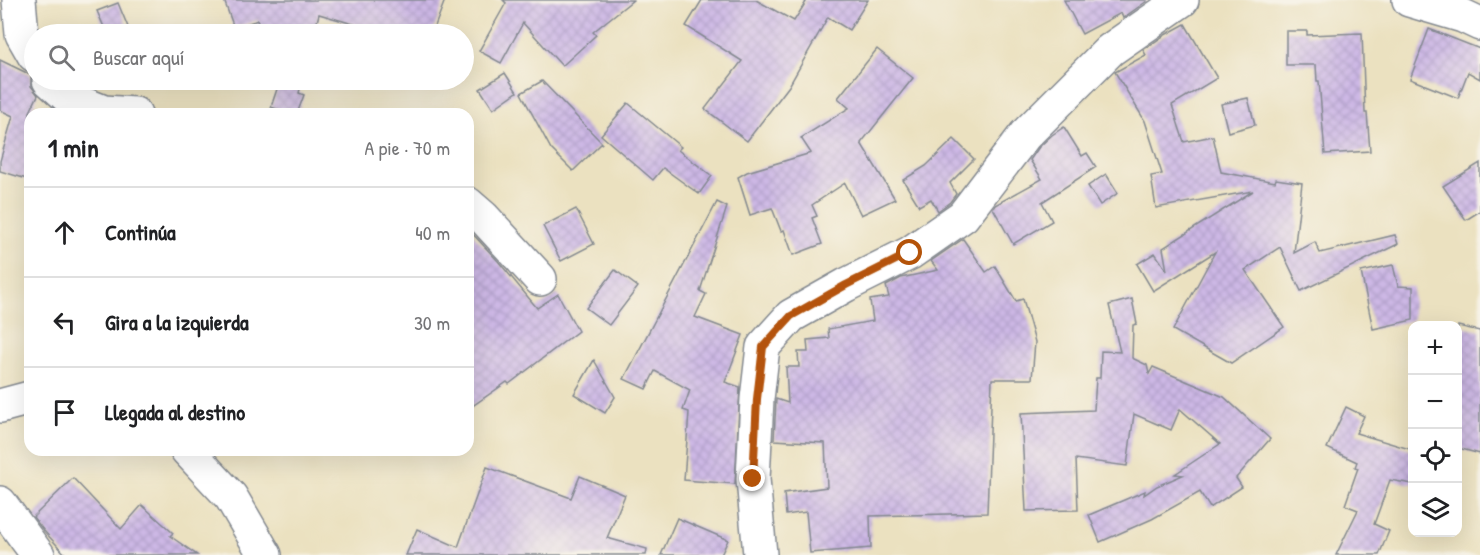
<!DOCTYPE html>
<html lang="es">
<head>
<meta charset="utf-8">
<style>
	:root { --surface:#fff; --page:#f2f2f2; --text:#202124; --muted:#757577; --line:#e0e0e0 }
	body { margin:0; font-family:"Patrick Hand",sans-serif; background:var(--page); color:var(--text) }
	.controls { position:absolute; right:18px; bottom:18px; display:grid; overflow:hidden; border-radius:12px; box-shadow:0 6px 24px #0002 }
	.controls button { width:54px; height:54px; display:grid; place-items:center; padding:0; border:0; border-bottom:2px solid var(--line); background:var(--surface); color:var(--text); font:30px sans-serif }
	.stop { position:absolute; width:18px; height:18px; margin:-14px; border:4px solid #b45309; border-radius:50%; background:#fff }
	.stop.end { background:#b45309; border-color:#fff; box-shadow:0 2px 6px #0008 }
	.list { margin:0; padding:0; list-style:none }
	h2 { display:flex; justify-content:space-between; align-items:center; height:78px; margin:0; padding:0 24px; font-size:26px }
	h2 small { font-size:20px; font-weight:400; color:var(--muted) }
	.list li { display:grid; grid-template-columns:39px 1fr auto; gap:18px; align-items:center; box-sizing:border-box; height:90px; padding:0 24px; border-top:2px solid var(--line) }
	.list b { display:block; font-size:22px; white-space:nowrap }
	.list em { font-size:20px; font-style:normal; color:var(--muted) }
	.icon { flex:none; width:33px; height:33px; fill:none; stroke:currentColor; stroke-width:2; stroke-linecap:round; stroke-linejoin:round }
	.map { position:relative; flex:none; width:1480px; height:555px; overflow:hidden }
	.search { position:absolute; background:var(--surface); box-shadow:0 6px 24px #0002; left:24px; top:24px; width:450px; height:66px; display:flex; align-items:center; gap:15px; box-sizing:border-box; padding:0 21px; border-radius:33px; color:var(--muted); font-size:22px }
	.panel { position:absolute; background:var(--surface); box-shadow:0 6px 24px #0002; left:24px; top:108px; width:450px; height:348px; border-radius:18px }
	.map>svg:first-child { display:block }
</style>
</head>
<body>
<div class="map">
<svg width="1480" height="555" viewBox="0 0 1480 555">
	<defs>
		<pattern id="building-cross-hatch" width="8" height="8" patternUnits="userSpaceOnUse" patternTransform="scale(1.5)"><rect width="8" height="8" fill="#cdb8e5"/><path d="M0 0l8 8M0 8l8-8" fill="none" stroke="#af9ec7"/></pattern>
	</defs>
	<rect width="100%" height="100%" fill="#f7f3e8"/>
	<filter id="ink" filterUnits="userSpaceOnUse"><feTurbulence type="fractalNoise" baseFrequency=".0167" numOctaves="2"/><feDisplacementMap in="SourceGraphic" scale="12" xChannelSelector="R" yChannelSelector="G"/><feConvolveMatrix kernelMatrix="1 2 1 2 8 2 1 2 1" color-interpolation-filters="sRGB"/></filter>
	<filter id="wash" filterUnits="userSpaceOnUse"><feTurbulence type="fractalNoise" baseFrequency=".008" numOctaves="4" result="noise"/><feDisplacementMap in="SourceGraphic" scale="24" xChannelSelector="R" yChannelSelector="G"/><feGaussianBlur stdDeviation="1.35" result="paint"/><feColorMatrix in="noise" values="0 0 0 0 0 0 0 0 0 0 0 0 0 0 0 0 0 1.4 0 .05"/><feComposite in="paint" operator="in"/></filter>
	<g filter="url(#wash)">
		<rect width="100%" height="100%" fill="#ebe1c0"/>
		<g id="blocks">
			<g fill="url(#building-cross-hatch)">
				<polygon points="224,0 445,0 432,34 387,34 319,14 314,34 254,34 258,20 234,28"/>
				<polygon points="503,0 633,0 593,32 596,35 562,66 523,23 501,63 479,51 506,3"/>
				<polygon points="702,0 756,0 794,21 806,2 803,0 868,0 849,30 828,17 789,86 747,141 705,109 742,61 686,26"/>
				<polygon points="1064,0 1146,0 1147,1 1123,18 1121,13 1082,34"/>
				<polygon points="118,3 128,27 107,34 97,11"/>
				<polygon points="1185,24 1217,78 1172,105 1184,142 1213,136 1221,172 1275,182 1276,179 1302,183 1294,253 1315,242 1320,253 1395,235 1398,244 1301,291 1280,247 1245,270 1284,327 1231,363 1173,330 1215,252 1153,291 1137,264 1155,253 1167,271 1163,248 1253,191 1156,208 1151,176 1162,174 1145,121 1115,72 1146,55 1143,50 1165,35"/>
				<polygon points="1429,29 1480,49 1480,79 1468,72 1458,98 1410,79"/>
				<polygon points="1286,31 1307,31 1307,35 1362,33 1365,113 1367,113 1370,151 1325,154 1319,81 1317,81 1316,65 1286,65"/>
				<polygon points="877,49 913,78 861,143 895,199 861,215 845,183 812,205 817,216 812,218 822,244 793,255 784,230 781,231 772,208 750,215 738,177 747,172 811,153 801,138 849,108 838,98"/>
				<polygon points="0,60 31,75 31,86 38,95 30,112 30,180 0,171 0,161 13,116 0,110"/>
				<polygon points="505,73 517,92 493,109 480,89"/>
				<polygon points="280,80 302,80 299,93 304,95 297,114 290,114 271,107"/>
				<polygon points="542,81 602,143 573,171 551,149 521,93"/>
				<polygon points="1248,98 1255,125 1228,132 1221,104"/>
				<polygon points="628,103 681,147 678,150 712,176 699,194 663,168 653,180 601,135"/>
				<polygon points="1064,127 1082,156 1087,153 1096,167 1042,202 1052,221 1013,244 993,208 995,205 1042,179 1030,160 1039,147 1052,135"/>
				<polygon points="954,139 974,159 950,183 956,194 950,202 938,211 931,199 919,206 903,180 926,166"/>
				<polygon points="1480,163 1480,211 1466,220 1443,186"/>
				<polygon points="1106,174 1118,193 1100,205 1088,186"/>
				<polygon points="717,202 727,207 700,291 706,294 695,317 743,335 725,382 740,387 735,484 684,480 689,412 683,410 690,390 655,371 646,389 624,379"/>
				<polygon points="576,209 594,244 561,261 543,226"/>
				<polygon points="468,229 498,261 537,308 558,294 578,331 509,384 507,382 468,409"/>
				<polygon points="963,239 986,272 995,266 1016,301 1023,299 1035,342 1032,379 992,379 987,513 870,516 871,548 810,553 806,512 786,515 784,493 827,487 825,443 774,440 776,399 788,403 786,367 799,367 798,352 808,352 807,340 829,338 828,329 873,321 870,300 889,297 886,286 901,278 938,270 931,261"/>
				<polygon points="1393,265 1398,286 1413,287 1413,320 1373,329 1361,272"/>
				<polygon points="615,270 638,287 609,325 586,308"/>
				<polygon points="1132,299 1137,324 1133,325 1132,358 1147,365 1149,374 1153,367 1224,397 1270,439 1236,478 1242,487 1210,508 1200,492 1152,519 1100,542 1089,515 1145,491 1144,495 1157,486 1183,475 1175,474 1220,444 1180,409 1171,430 1134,414 1127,466 1076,459 1078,510 1026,511 1021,413 1094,410 1096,378 1100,378 1101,351 1120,352 1109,305"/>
				<polygon points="1458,326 1480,331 1480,454 1458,448"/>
				<polygon points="594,360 615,397 605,413 574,394"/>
				<polygon points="1346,407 1364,416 1356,433 1413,450 1413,484 1390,480 1374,524 1389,531 1379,555 1336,555 1358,510 1345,505 1358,468 1355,467 1357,462 1327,448"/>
				<polygon points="487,467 571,498 580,476 625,495 607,538 647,549 646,555 406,555 417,529 458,547"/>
				<polygon points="73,478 121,529 142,505 173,533 170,536 197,555 66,555 44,531 33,517"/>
				<polygon points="677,518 728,540 721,555 661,555"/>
			</g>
		</g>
	</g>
	<g filter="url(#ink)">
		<use href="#blocks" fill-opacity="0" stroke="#83888f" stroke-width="1.5"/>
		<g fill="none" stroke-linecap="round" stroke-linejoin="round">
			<g stroke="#83888f" stroke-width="36">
				<g id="minor">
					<polyline points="19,0 22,34 34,55"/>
					<polyline points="1409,0 1463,16 1480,24"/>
					<polyline points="49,80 69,98 104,112 135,114"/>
					<polyline points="468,204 483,217 540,279"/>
					<polyline points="0,406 30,398"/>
					<polyline points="187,450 231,497 265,555"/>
					<polyline points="0,503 38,555"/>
					<polyline points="760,554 753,479 757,399 763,347 791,316 846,285 910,253 963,216 1025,135 1110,50 1182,0"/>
				</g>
			</g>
			<use href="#minor" stroke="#fff" stroke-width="33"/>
		</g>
	</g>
	<g fill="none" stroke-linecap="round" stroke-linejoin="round" filter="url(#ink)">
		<polyline stroke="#b45309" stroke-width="8" points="753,479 757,399 763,347 791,316 846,285 910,253"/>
	</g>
</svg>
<div class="controls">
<button>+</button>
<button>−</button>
<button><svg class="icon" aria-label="locate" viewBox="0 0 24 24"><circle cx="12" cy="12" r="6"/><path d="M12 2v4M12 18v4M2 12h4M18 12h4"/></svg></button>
<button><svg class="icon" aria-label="layers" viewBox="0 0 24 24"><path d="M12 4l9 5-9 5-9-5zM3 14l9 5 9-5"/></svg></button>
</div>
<div class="stop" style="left:910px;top:253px"></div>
<div class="stop end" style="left:753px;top:479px"></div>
<div class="search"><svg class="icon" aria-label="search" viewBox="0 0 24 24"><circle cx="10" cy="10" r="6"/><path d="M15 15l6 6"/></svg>Buscar aquí</div>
<section class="panel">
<h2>1 min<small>A pie · 70 m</small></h2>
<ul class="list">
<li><svg class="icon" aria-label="ahead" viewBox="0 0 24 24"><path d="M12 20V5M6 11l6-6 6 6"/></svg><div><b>Continúa</b></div><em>40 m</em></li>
<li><svg class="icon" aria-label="left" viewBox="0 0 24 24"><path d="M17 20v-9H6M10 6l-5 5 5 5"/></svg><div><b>Gira a la izquierda</b></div><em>30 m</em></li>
<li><svg class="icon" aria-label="arrive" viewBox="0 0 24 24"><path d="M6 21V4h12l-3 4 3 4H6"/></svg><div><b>Llegada al destino</b></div></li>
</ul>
</section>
</div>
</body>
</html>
